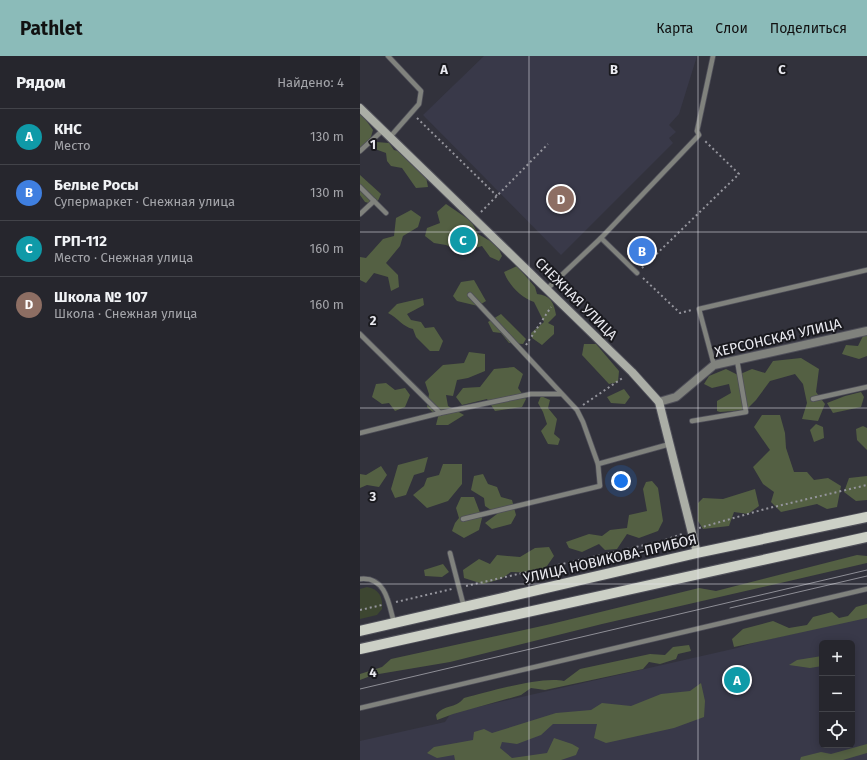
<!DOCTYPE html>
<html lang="ru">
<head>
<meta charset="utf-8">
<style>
	:root { --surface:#26262d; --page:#2e2e35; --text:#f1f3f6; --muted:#a4a5aa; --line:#424349; --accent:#8bbbb9 }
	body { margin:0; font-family:"Fira Sans",sans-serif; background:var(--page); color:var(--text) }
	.controls { position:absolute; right:12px; bottom:12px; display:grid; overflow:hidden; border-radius:6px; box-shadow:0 2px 10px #0003 }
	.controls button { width:36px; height:36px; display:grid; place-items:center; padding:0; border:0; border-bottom:1px solid var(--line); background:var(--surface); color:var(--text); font:20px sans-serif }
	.you { position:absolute; left:261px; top:425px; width:14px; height:14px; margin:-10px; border:3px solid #fff; border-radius:50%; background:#1a73e8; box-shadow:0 0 0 6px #1a73e833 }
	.badge { display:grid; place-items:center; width:26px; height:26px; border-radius:50%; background:var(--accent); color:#fff; font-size:13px; font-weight:700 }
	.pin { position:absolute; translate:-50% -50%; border:2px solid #fff; box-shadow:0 1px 4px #0006 }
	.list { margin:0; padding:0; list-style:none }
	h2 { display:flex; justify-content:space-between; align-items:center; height:52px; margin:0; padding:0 16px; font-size:17px }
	h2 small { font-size:13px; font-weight:400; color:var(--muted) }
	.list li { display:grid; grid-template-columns:26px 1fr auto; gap:12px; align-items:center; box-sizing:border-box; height:56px; padding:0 16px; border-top:1px solid var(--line) }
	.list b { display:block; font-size:15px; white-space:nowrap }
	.list p { margin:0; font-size:13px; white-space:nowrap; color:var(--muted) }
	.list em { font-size:13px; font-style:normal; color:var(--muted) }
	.icon { flex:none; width:22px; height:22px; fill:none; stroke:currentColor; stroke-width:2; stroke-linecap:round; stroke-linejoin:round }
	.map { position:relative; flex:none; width:507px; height:704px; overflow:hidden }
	header { display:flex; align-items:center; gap:24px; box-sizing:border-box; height:56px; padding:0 20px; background:var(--accent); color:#111 }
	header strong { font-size:19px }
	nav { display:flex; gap:22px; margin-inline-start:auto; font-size:14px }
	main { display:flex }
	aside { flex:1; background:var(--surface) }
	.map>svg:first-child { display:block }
</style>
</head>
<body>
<header>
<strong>Pathlet</strong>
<nav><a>Карта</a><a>Слои</a><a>Поделиться</a></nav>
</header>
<main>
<aside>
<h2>Рядом<small>Найдено: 4</small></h2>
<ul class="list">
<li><span class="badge" style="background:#0f9aa8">A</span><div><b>КНС</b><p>Место</p></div><em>130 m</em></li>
<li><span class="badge" style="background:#3f7fe0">B</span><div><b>Белые Росы</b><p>Супермаркет · Снежная улица</p></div><em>130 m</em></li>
<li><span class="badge" style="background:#0f9aa8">C</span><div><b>ГРП-112</b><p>Место · Снежная улица</p></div><em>160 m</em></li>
<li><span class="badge" style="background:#8d6e63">D</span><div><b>Школа № 107</b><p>Школа · Снежная улица</p></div><em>160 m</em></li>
</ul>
</aside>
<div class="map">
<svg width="507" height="704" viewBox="0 0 507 704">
	<rect width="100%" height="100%" fill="#32323c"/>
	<g fill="#393949" fill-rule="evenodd">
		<polygon points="124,0 337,0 319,58 309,69 316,76 309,82 313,87 201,199 63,59"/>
		<path d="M507,561V704H0V685L85,666L91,657L377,592L396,586ZM462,587H492V689H462Z"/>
	</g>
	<path fill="#3d4631" d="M7,531C19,533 23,541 22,553L17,559L0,563V533Z"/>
	<g fill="#546043">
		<polygon points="0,56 13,74 10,84 0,93"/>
		<polygon points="16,86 29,87 34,94 42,96 66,121 68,131 56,132 42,112 31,110 27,105 26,97 15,93"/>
		<polygon points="0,119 21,138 16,149 5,146 0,139"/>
		<polygon points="86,148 111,165 118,178 137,189 142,200 139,205 130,201 122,190 108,194 98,194 86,189 74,187 65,180 67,172 80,167 77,156"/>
		<polygon points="51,154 61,161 58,171 43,180 40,190 26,207 38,219 39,231 31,235 28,221 14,217 6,227 0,224 0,201 6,202 23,183 34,180 36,162"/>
		<path d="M157,210L175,231L177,238C190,239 194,246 196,259L188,267L194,270V278L182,289L172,282L171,277L184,266L174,246C161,242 148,228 144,216Z"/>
		<polygon points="114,224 126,245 118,250 97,245 93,240 101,226"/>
		<path d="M63,242L64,249L47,258L51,264L61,266L65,272L74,271L83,285L79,295H70L56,281L53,273C43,271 38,262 28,257L37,248Z"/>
		<polygon points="141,258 166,283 163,288 149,287 141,277 133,276 128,266"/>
		<polygon points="507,279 507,300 499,303 482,298 486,289 498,290 503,280"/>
		<polygon points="224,288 236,288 259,315 258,326 249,328 222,299"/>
		<polygon points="109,296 125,298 125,315 108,322 97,324 93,340 86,339 88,350 104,359 88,369 76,369 78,361 67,351 69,338 65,326 83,309 104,307"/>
		<polygon points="441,302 459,313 456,336 465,348 458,365 442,363 447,347 443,328 435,318 410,325 396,344 386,354 360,356 357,355 357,345 371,337 369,328 352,332 344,328 349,320 366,313 378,319 392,313 405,317 413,305"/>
		<polygon points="154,311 163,318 158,332 166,343 162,351 135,355 127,343 102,349 96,341 103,332 120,331 134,313"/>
		<polygon points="26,327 35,334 45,332 50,339 45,351 35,355 29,347 22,348 12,341 16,328"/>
		<polygon points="264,333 270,341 265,348 251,347 247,341"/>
		<polygon points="501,336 504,341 501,351 473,357 467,347 485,340"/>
		<polygon points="181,340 190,344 188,352 197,363 194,378 200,383 198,389 188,388 181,375 187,368 183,356 178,347"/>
		<polygon points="402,359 420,359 425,377 426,392 434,416 447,416 454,424 468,422 481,430 477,451 467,453 457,448 421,456 411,446 414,436 403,428 393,411 410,394 394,371"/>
		<polygon points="456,368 463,371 464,382 454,386 450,374"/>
		<polygon points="503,370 507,372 507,394 497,384 496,373"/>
		<polygon points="68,401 64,416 54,419 46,439 35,442 31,433 38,409"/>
		<polygon points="83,408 102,408 102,428 88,445 67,452 53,439 64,430 67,422 79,419"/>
		<polygon points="21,410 27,419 19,431 7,429 0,432 0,418 6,419"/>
		<polygon points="123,418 128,428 137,431 141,441 152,444 156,459 151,468 132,473 125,467 137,458 125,450 124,442 111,434 114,420"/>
		<polygon points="507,420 507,444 496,445 484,436 489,422"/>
		<polygon points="292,425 298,432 303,465 298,475 279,482 267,478 257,493 245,494 239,488 222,496 209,492 206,486 229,478 242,480 250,474 267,472 269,459 287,455 283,433 286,426"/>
		<polygon points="395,433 399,450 388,458 374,456 369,470 343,473 338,465 338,447 343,442 363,443"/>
		<polygon points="101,441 114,441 122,462 119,474 104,482 92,475 95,467 99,462 96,452"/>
		<polygon points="189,491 194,500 182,517 151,516 141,523 123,528 104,522 103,514 119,503 130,508 137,499 160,501 175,492"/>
		<polygon points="497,499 507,500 507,507 242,568 90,606 13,619 0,624 0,618 22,611 31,603 191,568 339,532 356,535"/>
		<polygon points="83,508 89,516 82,521 65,520 64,514"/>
		<polygon points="507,548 507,562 374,591 372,583 383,573 413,565 429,572 447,569 453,561 472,556 479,562 488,560 496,551"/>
		<path d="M329,589L331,595L318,598L316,603L300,608L289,606L283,613L185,634L171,632L161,639L93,658L77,664L76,659C86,647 94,654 104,642C129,636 180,620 204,625L220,613L290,598L305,599L313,591Z"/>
		<polygon points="462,600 462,610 450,612 429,609 437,604"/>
		<polygon points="341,627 345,645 344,661 314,672 246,687 234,682 237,668 193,668 181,679 157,688 142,686 140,692 152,702 187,697 194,682 212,688 219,692 216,699 201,704 95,704 94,699 77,702 67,697 74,691 113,684 114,676 124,673 132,677 196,657 231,654 242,647 271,650 301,638 330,635"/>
		<polygon points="507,688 507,697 483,704 440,704 441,701 461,696 471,698"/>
	</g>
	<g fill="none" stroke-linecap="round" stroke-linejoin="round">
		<g stroke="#4f4f59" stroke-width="6">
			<g id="lane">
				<polyline points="28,0 61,35 59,48 30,81"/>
				<polyline points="0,95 23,74"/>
				<polyline points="0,131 26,157"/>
				<polyline points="0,158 14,145"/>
				<polyline points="241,182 277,217"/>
				<polyline points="187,233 241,182 339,79 337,75 353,0"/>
				<polyline points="110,239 217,354 223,366 238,408"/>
				<polyline points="0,278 80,357"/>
				<polyline points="354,309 339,253 507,214"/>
				<polyline points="453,343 507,331"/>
				<polyline points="332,365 386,356 377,304"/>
				<polyline points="0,377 80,357 171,338 201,338"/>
				<polyline points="103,463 240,430 238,408 310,388"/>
				<polyline points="90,497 104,551"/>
				<path d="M0,523C26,520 29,548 34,567"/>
				<polyline points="0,652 507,533"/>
			</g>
		</g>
		<g stroke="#4f4f59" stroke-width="10">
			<polyline id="street" points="299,346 316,341 354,309 507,275"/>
		</g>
		<g stroke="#4f4f59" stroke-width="10">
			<polyline id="secondary" points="0,52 272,316 299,346 337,497"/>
		</g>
		<g stroke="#4f4f59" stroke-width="12">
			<g id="primary">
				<polyline points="0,575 337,497 507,461"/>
				<polyline points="0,593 507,481"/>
			</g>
		</g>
		<g stroke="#95959d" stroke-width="2" stroke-dasharray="2 3" stroke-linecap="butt">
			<polyline points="57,62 137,140"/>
			<polyline points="121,156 188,88"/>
			<polyline points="282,212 379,118 344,84"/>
			<polyline points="283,222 320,257 332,254"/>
			<polyline points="202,236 206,231"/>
			<polyline points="166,289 191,251"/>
			<polyline points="223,349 264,321"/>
			<polyline points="339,472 405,453 507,429"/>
			<polyline points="106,530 302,485 322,478"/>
			<polyline points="36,546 92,533"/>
			<polyline points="0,554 22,549"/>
		</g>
		<use href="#lane" stroke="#80827d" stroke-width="4.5"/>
		<use href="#street" stroke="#80827d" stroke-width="8"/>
		<use href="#secondary" stroke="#abaea6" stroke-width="8"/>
		<use href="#primary" stroke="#ccd0c6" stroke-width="10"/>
		<g stroke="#8e8e96" stroke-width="1">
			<polyline points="370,552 507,520"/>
			<polyline points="0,633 507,514"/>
		</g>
	</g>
	<path fill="none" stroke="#eaeaf0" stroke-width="1" stroke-opacity="0.55" d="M169,0V704M338,0V704M0,176H507M0,352H507M0,528H507"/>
	<g text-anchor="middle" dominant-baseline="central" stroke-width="4" stroke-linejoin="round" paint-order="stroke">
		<g font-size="14" fill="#eaeaf0" stroke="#1a1a1f">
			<text transform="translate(216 243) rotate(45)">СНЕЖНАЯ УЛИЦА</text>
			<text transform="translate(418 282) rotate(-13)">ХЕРСОНСКАЯ УЛИЦА</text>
			<text transform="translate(250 503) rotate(-13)">УЛИЦА НОВИКОВА-ПРИБОЯ</text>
		</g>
	</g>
	<g font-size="13" text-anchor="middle" font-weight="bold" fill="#eaeaf0" stroke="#1a1a1f" stroke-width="4" stroke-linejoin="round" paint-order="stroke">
		<text x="84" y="18">A</text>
		<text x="254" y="18">B</text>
		<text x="422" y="18">C</text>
		<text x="13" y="93">1</text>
		<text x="13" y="269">2</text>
		<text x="13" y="445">3</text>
		<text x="13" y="621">4</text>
	</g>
</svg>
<div class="controls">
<button>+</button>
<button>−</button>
<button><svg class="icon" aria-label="locate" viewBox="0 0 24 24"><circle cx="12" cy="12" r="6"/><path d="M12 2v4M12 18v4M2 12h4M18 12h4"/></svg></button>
</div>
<div class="you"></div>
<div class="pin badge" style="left:377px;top:624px;background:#0f9aa8">A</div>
<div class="pin badge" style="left:282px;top:195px;background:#3f7fe0">B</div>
<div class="pin badge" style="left:103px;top:184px;background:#0f9aa8">C</div>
<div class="pin badge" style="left:201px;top:143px;background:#8d6e63">D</div>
</div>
</main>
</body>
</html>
